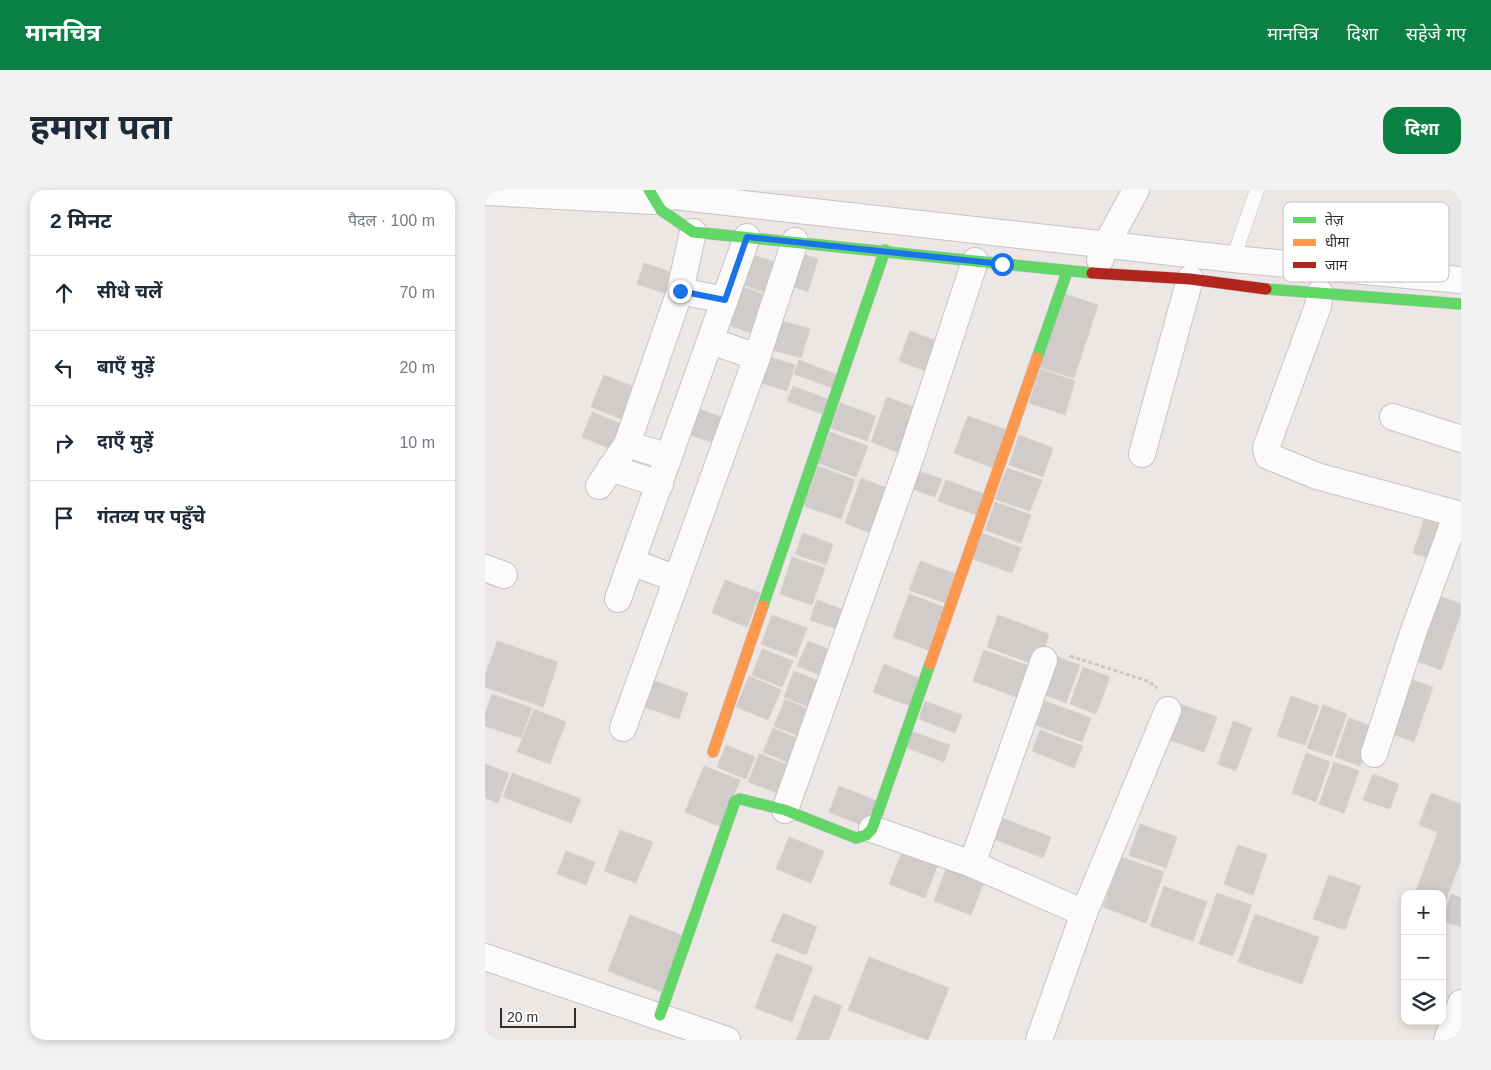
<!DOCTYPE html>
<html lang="hi">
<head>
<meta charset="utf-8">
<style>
	:root { --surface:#fff; --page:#f2f2f3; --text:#1f2937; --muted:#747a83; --line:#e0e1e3; --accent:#0b8043 }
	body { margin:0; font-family:Helvetica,"Noto Sans Devanagari",sans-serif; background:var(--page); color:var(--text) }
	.controls { position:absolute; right:15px; bottom:15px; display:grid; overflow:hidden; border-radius:10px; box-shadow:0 2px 8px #0003 }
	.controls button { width:45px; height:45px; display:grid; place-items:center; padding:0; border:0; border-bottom:1px solid var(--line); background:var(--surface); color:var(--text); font:25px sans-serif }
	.scale { position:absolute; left:15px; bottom:12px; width:76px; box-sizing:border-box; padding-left:5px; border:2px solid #2e2e2e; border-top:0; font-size:14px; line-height:18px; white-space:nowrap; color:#2e2e2e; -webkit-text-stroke:4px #fff; paint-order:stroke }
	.stop { position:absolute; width:15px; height:15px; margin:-11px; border:4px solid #1a73e8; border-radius:50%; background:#fff }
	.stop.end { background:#1a73e8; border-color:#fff; box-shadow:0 1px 5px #0008 }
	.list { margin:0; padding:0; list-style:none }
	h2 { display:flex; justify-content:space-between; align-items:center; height:65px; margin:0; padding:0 20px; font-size:21px }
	h2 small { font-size:16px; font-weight:400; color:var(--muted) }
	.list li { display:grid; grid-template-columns:32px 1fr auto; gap:15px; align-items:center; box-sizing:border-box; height:75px; padding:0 20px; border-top:1px solid var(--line) }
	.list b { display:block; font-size:19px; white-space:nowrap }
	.list em { font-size:16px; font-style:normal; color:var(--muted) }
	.icon { flex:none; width:28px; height:28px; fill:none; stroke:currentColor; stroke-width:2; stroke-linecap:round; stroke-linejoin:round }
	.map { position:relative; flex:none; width:976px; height:850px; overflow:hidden; border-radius:15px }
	header { display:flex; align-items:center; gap:30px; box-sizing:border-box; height:70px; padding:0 25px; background:var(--accent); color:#fff }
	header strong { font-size:24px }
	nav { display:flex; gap:28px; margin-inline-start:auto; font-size:18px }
	.intro { display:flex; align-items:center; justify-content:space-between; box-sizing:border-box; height:120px; padding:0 30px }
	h1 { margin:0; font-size:35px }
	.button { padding:12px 22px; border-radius:15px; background:var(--accent); color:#fff; font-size:18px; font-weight:700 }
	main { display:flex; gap:30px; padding:0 30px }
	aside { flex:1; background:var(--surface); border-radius:15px; box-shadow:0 2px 8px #0003 }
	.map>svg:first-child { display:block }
</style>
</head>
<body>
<header>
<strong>मानचित्र</strong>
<nav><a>मानचित्र</a><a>दिशा</a><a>सहेजे गए</a></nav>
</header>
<div class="intro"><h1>हमारा पता</h1><a class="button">दिशा</a></div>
<main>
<aside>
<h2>2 मिनट<small>पैदल · 100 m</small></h2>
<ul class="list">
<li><svg class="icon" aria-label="ahead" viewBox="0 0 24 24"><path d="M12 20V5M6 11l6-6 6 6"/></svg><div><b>सीधे चलें</b></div><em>70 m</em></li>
<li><svg class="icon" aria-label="left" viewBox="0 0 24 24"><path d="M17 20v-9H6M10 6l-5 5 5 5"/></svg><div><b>बाएँ मुड़ें</b></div><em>20 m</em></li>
<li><svg class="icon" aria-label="right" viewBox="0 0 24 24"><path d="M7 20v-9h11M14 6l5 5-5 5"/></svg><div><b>दाएँ मुड़ें</b></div><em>10 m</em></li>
<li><svg class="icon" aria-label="arrive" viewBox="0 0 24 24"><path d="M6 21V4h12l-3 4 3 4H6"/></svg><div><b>गंतव्य पर पहुँचे</b></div></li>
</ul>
</aside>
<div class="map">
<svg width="976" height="850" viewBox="0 0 976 850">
	<rect width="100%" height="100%" fill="#ece6e4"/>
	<g fill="#d1ccca" stroke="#d7d2d0">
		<polygon points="314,63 333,69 323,102 304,95"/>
		<polygon points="266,64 295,74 285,104 255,94"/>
		<polygon points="159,73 194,85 187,106 152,94"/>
		<polygon points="250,94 286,107 273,145 237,133"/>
		<polygon points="577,103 613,115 589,188 553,177"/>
		<polygon points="290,129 325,139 316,168 281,158"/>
		<polygon points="425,141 457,153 446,183 414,171"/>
		<polygon points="278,165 310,175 302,201 270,191"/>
		<polygon points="314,170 353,185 348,198 309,184"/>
		<polygon points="555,179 590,191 580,225 544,213"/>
		<polygon points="119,185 157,200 144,232 106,217"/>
		<polygon points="308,196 345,210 340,225 302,211"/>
		<polygon points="402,207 436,220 420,265 386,252"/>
		<polygon points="355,213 391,226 382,251 346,238"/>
		<polygon points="205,216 246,230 238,256 196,242"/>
		<polygon points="107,222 141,236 131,261 97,247"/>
		<polygon points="483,226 524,241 511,279 469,263"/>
		<polygon points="345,242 383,256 371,287 333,273"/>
		<polygon points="534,245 568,258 558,287 524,275"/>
		<polygon points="333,276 370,290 356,329 319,316"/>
		<polygon points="422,277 457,289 450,307 416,295"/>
		<polygon points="522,278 557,290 545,321 510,309"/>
		<polygon points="376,288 407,300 391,345 360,333"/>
		<polygon points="461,290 502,305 494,326 453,311"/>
		<polygon points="510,312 546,325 536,353 500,340"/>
		<polygon points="943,318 965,325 950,370 928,363"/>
		<polygon points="318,343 348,354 341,375 310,364"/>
		<polygon points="497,343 536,358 527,383 488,369"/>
		<polygon points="307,367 340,378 327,415 295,404"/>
		<polygon points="435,371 471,384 460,413 424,400"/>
		<polygon points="240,390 275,403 262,437 227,423"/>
		<polygon points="424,404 459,417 443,460 408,447"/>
		<polygon points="949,404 976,414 976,423 956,480 926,469"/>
		<polygon points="332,410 367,423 361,442 325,430"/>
		<polygon points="287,425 322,438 311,467 276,454"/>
		<polygon points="513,425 564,444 553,476 502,457"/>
		<polygon points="12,451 73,472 58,517 0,497 0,486"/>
		<polygon points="323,451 353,463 343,488 312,476"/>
		<polygon points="277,459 308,471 297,497 267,485"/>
		<polygon points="499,460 553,479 542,511 488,491"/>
		<polygon points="569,466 595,475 581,513 555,503"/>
		<polygon points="399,474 438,490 427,517 388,502"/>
		<polygon points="598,477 625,487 611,524 585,514"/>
		<polygon points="309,481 339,493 329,519 299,507"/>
		<polygon points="264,486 296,500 283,530 251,517"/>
		<polygon points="161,488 203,503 194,529 151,514"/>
		<polygon points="922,488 948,497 929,552 903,542"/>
		<polygon points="7,504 47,518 36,548 0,536 0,524"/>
		<polygon points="806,506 834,516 820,555 792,546"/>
		<polygon points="300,509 327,521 316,547 289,536"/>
		<polygon points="440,511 477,525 470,543 434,529"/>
		<polygon points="560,511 606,528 597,552 551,535"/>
		<polygon points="692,513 732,527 719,562 680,548"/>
		<polygon points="838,515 862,524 847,566 822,558"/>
		<polygon points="49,519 81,532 65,574 32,562"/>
		<polygon points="864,528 889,537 875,576 850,567"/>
		<polygon points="748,531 767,538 751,581 733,574"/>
		<polygon points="288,538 321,552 311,576 278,562"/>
		<polygon points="555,540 598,556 589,578 547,561"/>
		<polygon points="426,541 465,555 459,572 420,557"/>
		<polygon points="241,555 270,567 261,589 232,577"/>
		<polygon points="821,563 845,572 831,612 807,603"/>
		<polygon points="274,564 309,577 298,605 263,592"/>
		<polygon points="849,572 874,581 859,623 834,614"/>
		<polygon points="0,574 24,583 13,613 0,608"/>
		<polygon points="219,576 255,590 236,637 200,622"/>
		<polygon points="27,583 96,609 86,633 18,607"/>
		<polygon points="888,584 914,594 905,619 878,610"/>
		<polygon points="354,596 395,612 384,638 344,622"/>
		<polygon points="946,603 976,614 976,670 957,721 957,704 930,704 953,642 934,635"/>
		<polygon points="512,626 566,647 558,668 504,647"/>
		<polygon points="655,634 692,647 681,678 644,665"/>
		<polygon points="135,640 168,652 151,693 119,681"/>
		<polygon points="304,647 339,661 326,693 291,679"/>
		<polygon points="420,655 455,669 440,708 404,694"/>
		<polygon points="753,655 782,665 768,705 739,694"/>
		<polygon points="81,661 110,672 101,695 72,684"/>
		<polygon points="636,667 679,682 661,733 618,717"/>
		<polygon points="463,674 500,689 486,725 449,711"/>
		<polygon points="844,685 876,696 860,740 828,729"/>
		<polygon points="679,696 722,712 708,751 665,736"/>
		<polygon points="732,703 767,715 748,766 714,754"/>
		<polygon points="966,704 976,708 976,737 957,731"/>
		<polygon points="298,723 332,737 321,765 286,751"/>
		<polygon points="770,724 834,747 817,794 753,772"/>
		<polygon points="145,725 199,746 177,802 123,781"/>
		<polygon points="291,763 328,777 307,832 270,818"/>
		<polygon points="384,767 464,798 443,850 363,820"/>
		<polygon points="329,805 357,816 344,850 311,850"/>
	</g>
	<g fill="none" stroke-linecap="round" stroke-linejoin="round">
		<g stroke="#c6c4c5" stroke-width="15">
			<polyline id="lane" points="748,69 772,0"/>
		</g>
		<g stroke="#c6c4c5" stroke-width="28">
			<g id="street">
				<polyline points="183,0 188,6 748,69 976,90"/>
				<polyline points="0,2 169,11 188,6"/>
				<polyline points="615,70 621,55 651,0"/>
				<polyline points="195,101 240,110"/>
				<polyline points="835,103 833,116 781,258 783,266 832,286 976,325"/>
				<polyline points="226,151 272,167"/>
				<polyline points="908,227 976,249"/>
				<polyline points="142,254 184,267"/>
				<polyline points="657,264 705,89"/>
				<polyline points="125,278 175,294"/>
				<polyline points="114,296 142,254 195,101 208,42"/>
				<polyline points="146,372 192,389"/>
				<polyline points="0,378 19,385"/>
				<polyline points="133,409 262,47"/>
				<polyline points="138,538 272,167 310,51"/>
				<polyline points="889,564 928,443 972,324"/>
				<polyline points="300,620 426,266 490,71"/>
				<polyline points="387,639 487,674 599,723"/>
				<polyline points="487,674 559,470"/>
				<polyline points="0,767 242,850"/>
				<polyline points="554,850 599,723 683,520"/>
				<polyline points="962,850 976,813"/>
			</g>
		</g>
		<g stroke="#c6c4c5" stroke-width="12">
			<g id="fast">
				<polyline points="164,0 176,20 208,42 607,83"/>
				<polyline points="781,99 976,114"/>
				<polyline points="552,168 582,82"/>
				<polyline points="278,416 400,60"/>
				<polyline points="175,825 250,611 255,609 300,620 371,648 381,645 387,639 445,474"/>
			</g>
		</g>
		<g stroke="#c6c4c5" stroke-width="12">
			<g id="slow">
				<polyline points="445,474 552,168"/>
				<polyline points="228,562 278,416"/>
			</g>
		</g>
		<g stroke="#c6c4c5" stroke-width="12">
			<polyline id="jam" points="607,83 705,89 781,99"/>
		</g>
		<polyline stroke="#c8c7c7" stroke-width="3" stroke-dasharray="4 2.5" stroke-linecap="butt" points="585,466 663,491 672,498"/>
		<use href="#lane" stroke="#fcfbfb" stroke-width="14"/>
		<use href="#street" stroke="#fcfbfb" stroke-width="26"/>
		<use href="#fast" stroke="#63d668" stroke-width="11"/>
		<use href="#slow" stroke="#ff974d" stroke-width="11"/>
		<use href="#jam" stroke="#b3261e" stroke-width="11"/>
	</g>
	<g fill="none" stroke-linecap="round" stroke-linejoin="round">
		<polyline stroke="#1a73e8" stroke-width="6" points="195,101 240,110 262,47 517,74"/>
	</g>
	<rect x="798" y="12" width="166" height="80" rx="8" fill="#fff" stroke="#c0c0c0" stroke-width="1"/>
	<rect x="808" y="27" width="23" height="6" fill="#63d668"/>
	<rect x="808" y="49" width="23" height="7" fill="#ff974d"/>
	<rect x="808" y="72" width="23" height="6" fill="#b3261e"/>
	<g font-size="14" fill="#2e2e2e">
		<text x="840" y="35">तेज़</text>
		<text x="840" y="57">धीमा</text>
		<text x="840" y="80">जाम</text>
	</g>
</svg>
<div class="controls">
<button>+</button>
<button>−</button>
<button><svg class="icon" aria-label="layers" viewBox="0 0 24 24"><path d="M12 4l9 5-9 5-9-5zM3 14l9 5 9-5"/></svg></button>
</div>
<div class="scale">20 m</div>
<div class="stop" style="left:517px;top:74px"></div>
<div class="stop end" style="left:195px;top:101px"></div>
</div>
</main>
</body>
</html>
